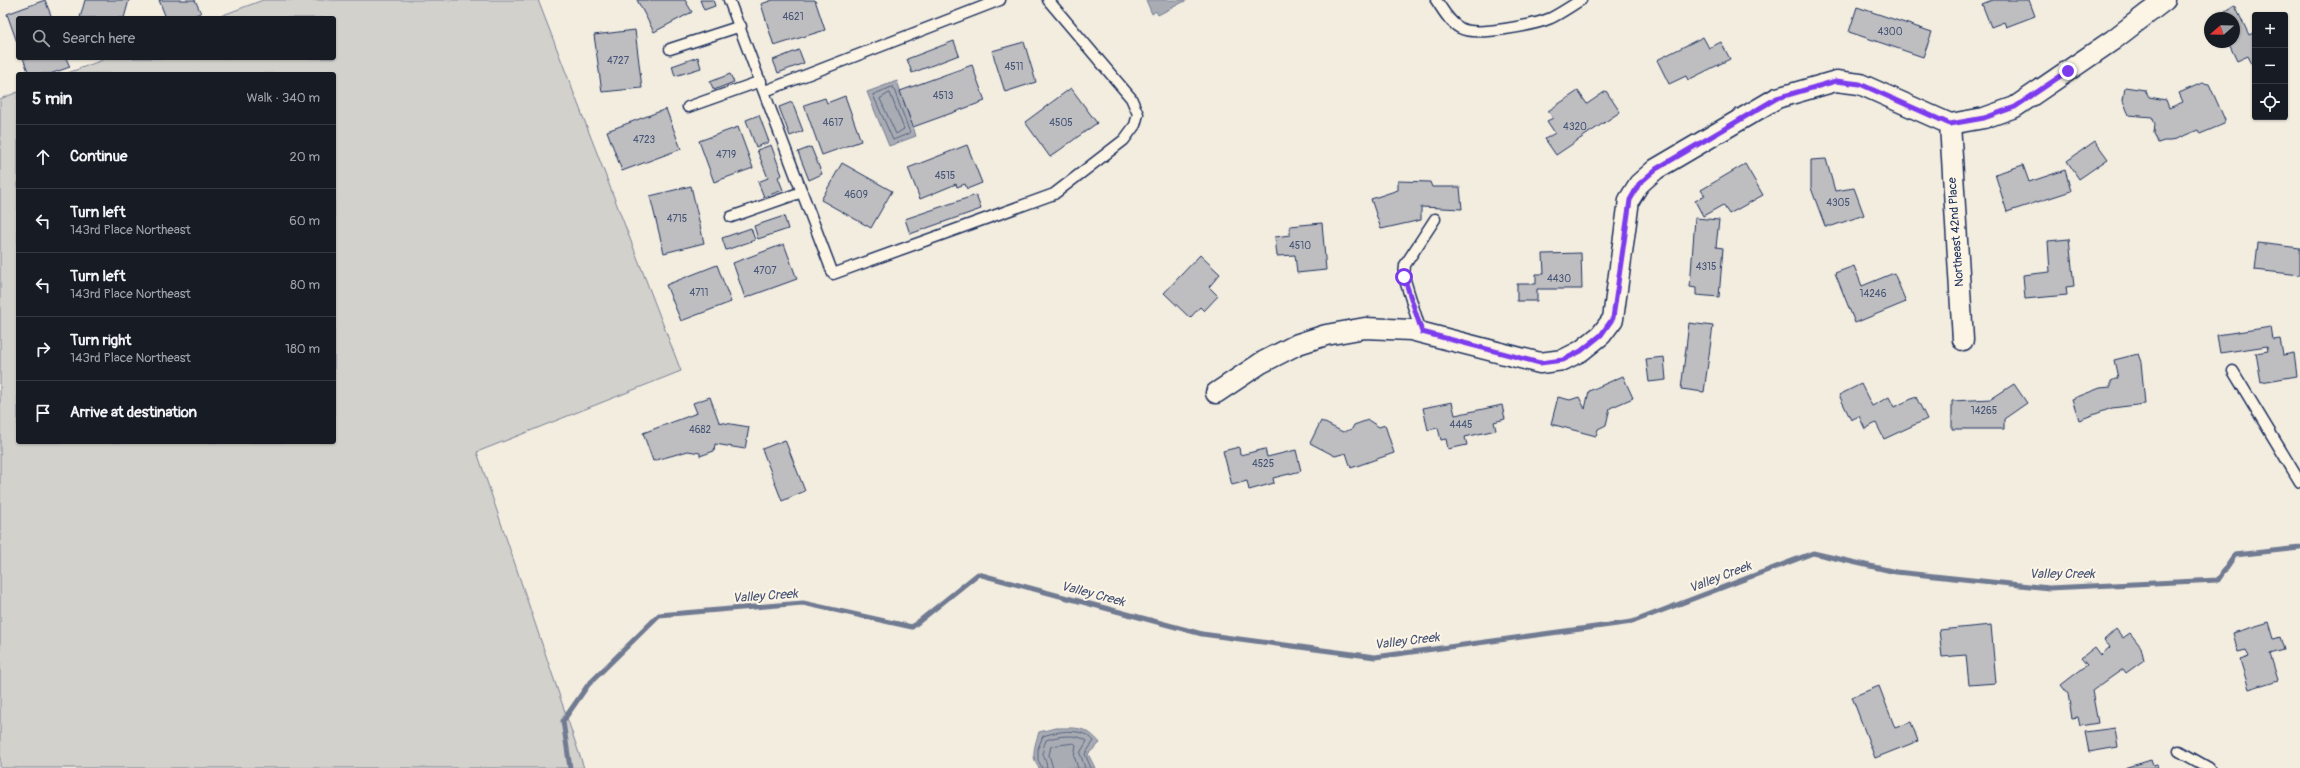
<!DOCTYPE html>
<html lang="en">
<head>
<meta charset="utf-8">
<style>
	:root { --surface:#171b24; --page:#242831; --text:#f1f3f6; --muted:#9ea1a6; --line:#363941 }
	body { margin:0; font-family:Pangolin,sans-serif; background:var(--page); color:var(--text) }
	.controls { position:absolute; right:12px; top:12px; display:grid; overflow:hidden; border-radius:4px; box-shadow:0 1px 3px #0004 }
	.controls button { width:36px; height:36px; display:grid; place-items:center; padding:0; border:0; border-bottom:1px solid var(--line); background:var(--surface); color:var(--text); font:20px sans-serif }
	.compass { position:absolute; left:2204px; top:12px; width:36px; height:36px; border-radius:50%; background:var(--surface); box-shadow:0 1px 3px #0004; rotate:250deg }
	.stop { position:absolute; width:12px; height:12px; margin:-9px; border:3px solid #7c3aed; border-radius:50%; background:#fff }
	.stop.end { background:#7c3aed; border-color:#fff; box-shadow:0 1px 4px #0008 }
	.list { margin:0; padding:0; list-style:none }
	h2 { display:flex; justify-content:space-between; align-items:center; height:52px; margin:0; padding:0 16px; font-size:17px }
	h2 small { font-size:13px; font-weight:400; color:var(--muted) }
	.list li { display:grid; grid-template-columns:26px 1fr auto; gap:12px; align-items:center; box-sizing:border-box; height:64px; padding:0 16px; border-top:1px solid var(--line) }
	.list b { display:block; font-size:15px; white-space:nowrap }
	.list p { margin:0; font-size:13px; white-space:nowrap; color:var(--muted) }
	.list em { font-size:13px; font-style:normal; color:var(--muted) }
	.icon { flex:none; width:22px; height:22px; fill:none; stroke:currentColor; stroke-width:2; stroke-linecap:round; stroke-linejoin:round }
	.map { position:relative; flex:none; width:2300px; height:768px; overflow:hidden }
	.search { position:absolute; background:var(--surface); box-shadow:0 1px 3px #0004; left:16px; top:16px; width:320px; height:44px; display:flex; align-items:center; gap:10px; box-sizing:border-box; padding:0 14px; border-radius:4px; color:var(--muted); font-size:15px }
	.panel { position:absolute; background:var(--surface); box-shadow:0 1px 3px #0004; left:16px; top:72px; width:320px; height:372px; border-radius:4px }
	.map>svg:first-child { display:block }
</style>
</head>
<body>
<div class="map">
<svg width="2300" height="768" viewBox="0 0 2300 768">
	<rect width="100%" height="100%" fill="#f3ede0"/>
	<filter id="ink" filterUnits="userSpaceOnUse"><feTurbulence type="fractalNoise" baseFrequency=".025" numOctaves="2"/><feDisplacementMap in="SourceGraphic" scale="8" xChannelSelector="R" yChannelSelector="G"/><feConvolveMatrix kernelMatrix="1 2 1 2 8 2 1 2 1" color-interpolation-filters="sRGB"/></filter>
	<g filter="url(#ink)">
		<polygon fill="#d3d1cc" stroke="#778095" points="263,0 538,0 681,371 477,452 584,768 0,768 0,99 18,92 18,442 334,442 334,74 65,74 108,58 334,58 334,18 215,18"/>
		<g fill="#a9acb3" stroke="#707a91">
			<polygon points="1146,0 1187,0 1158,15 1156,11 1152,14"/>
			<polygon points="897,81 916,136 889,146 867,92"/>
			<path d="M1056,728C1077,728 1086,726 1100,743L1088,754L1095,768H1039C1030,757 1035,745 1039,732Z"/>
		</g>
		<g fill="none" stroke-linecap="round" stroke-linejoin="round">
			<g stroke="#546180" stroke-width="1">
				<polygon points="893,87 910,133 893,140 873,95"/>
				<polygon points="890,93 904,129 896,134 880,99"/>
				<path d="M1042,768L1038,760V748L1043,736C1058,731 1083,727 1094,741L1085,754L1091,768"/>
				<path d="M1047,768C1046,755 1039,757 1046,740C1057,736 1077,733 1087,741L1080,753L1085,768"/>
				<polyline points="1053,768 1049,755 1051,746 1074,743 1076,745 1074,756 1078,768"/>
			</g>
			<polyline stroke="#707a91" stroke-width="5" points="570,768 563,721 588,685 659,615 803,603 912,627 978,574 1202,634 1375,657 1632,622 1813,553 1896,572 2049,588 2218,580 2235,555 2300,548"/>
		</g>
		<g fill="#bebec0" stroke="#1b2f5e">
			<polygon points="45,0 52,18 18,18 18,45 7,14"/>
			<polygon points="85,0 129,0 124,18 80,18"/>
			<polygon points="159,0 195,0 201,13 188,18 166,18"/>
			<polygon points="637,0 685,0 692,12 654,32"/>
			<polygon points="700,0 713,0 715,6 704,10"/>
			<polygon points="773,0 815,0 825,30 774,46 761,4"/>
			<polygon points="1992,0 2029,0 2035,16 2006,27 2004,22 1991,27 1982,4"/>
			<polygon points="2235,6 2249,35 2255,32 2255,70 2248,56 2237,61 2228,42 2234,42 2234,18 2216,18 2215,16"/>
			<polygon points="1857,7 1932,32 1923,57 1849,32"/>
			<polygon points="635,30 642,88 602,92 594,35"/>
			<polygon points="1703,37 1709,48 1721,42 1730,59 1688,80 1686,76 1669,84 1657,60"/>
			<polygon points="954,41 959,55 912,73 907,59"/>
			<polygon points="1024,42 1036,82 1005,92 992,51"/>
			<polygon points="799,50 804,63 778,73 773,60"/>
			<polygon points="698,57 701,68 675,76 672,66"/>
			<polygon points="23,58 66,58 70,67 50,74 29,74"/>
			<polygon points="972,65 985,101 913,127 900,91"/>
			<polygon points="730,74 734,82 714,90 710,82"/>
			<polygon points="2202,83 2209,84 2225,120 2224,124 2200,134 2198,130 2171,141 2164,141 2158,143 2154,133 2155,124 2152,117 2129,115 2123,101 2125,87 2145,90 2149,97 2166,100 2169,108 2183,102 2179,93"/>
			<polygon points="1071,88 1097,123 1050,157 1025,122"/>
			<polygon points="1578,91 1587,104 1606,91 1620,112 1556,155 1545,139 1555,133 1547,121 1553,118 1548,111"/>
			<polygon points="845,96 861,141 822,155 804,105 825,98 827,103"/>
			<polygon points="792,102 803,131 790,136 779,107"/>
			<polygon points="666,109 681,149 622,171 607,131"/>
			<polygon points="759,115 769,142 756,147 746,120"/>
			<polygon points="738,127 753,168 714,182 699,141"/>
			<polygon points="2095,141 2108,159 2079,179 2067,161"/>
			<polygon points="771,145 782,175 778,177 783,190 764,197 758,182 768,178 757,150"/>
			<polygon points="967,145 982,183 967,189 965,184 957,187 956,184 920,199 908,168"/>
			<polygon points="811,147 822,174 809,180 798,152"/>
			<polygon points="1826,159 1835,191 1854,188 1864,215 1832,226 1825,226 1811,188 1811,160"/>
			<polygon points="842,163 892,191 871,228 821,200"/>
			<polygon points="1745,164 1763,195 1729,214 1723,205 1703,216 1695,201 1705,196 1701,190"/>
			<polygon points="2023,165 2029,182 2065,170 2071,191 2007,212 1995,174"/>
			<polygon points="1398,181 1430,182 1432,187 1460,187 1462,209 1421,207 1421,220 1381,229 1371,199 1398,190"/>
			<polygon points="691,186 704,243 664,253 650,196"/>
			<polygon points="976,195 981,209 910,234 905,219"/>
			<polygon points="784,216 788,229 758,239 754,226"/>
			<polygon points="1695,218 1719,220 1716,247 1723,248 1719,297 1696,295 1696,288 1690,287"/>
			<polygon points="1322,223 1326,270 1297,273 1295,255 1277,256 1275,237 1290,235 1290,226"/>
			<polygon points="751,228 755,240 726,250 722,238"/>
			<polygon points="2069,239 2074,286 2066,287 2067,295 2025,299 2023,275 2050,272 2048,241"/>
			<polygon points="2258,243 2300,248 2300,275 2255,270"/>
			<polygon points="784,244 797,279 745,298 733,263"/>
			<polygon points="1581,253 1582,289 1537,289 1537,301 1517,301 1517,284 1536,284 1536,274 1544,274 1543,254"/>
			<polygon points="1200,255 1220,274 1209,287 1218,296 1204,311 1200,307 1190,318 1164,293"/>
			<polygon points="717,265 731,302 681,321 666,285"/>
			<polygon points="1854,266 1862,286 1894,273 1906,302 1855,323 1835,273"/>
			<polygon points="1689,323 1713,326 1704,392 1681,389"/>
			<polygon points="2271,327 2273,340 2280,339 2283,355 2294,353 2297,376 2261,382 2256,353 2268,351 2267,346 2220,353 2217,335"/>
			<polygon points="2138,354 2141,362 2145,404 2112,408 2079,420 2072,399 2100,388 2111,387 2111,381 2118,378 2114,360"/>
			<polygon points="1664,357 1666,380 1649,382 1646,359"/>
			<polygon points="1623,376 1633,398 1610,408 1606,425 1598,429 1596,436 1551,424 1558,397 1570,400 1579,397 1585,409 1589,391"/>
			<polygon points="1861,384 1872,406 1889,397 1894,407 1916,397 1927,419 1884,439 1876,423 1865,429 1859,416 1851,420 1839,395"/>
			<polygon points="2014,384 2027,403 2004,419 2004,429 1952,429 1952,401 1991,399"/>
			<polygon points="710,397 719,422 749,427 745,449 715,444 714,451 700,456 700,453 688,451 653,461 643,433 697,413 693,403"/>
			<polygon points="1452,402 1455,415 1502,405 1505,419 1494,422 1496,430 1465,437 1467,445 1448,449 1446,439 1441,440 1438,428 1428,430 1423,408"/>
			<polygon points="1368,420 1379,427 1385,425 1394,453 1351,468 1346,453 1335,456 1310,443 1321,421 1343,432 1352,429 1354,425"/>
			<polygon points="785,440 805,491 782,501 762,449"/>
			<polygon points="1239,447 1240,455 1265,449 1267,457 1296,450 1301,471 1273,478 1274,483 1249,490 1247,481 1232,485 1223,451"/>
			<polygon points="2269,622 2274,639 2280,637 2284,650 2270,654 2278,680 2249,689 2240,660 2249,657 2246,650 2238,652 2233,633"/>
			<polygon points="1991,625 1996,683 1969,685 1966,655 1942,657 1939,630"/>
			<polygon points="2116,629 2123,638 2130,633 2141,647 2144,660 2126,673 2123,669 2092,691 2098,723 2080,726 2078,717 2072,718 2068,694 2061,685 2087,665 2081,658 2095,647 2101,655 2110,647 2104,640"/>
			<polygon points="1879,686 1895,728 1911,722 1918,741 1875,758 1852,697"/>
			<polygon points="2115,728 2118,747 2089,752 2085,732"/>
			<polygon points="2151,760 2153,766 2157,765 2158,768 2125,768"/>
		</g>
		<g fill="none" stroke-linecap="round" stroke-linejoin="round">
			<g stroke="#1b2f5e" stroke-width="13">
				<g id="service">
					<polyline points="729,0 833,274 1054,194 1124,140 1135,125 1138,114 1131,98 1048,0"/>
					<path d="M1436,0C1443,10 1449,22 1460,28C1475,37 1535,25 1551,18C1561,13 1571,6 1581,0"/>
					<polyline points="670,49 741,26"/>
					<polyline points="765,91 1000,0"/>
					<polyline points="688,107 761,81"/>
					<polyline points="731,217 802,192"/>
					<polyline points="1421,332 1404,277 1405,265 1435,219"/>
					<polyline points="2233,371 2300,482"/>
					<polyline points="2179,751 2209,768"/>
				</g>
			</g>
			<g stroke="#1b2f5e" stroke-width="23">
				<g id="minor">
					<polyline points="1950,124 1963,340"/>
					<polyline points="1216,393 1261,363 1298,344 1326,335 1365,328 1411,330 1540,363 1563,360 1581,351 1601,335 1613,319 1629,200 1639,184 1656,169 1777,98 1836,81 1860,84 1950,124 1984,118 2015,107 2113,40 2165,0"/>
				</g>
			</g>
			<use href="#service" stroke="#fcf5e5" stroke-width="10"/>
			<use href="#minor" stroke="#fcf5e5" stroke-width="20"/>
		</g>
	</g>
	<g fill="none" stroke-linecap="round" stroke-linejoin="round" filter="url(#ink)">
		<polyline stroke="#7c3aed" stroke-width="5" points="1404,277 1422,332 1540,363 1563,360 1581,351 1601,335 1613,318 1630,200 1639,184 1656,169 1777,98 1836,81 1860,84 1950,124 1984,118 2015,107 2068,71"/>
	</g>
	<g text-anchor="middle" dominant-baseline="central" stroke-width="4" stroke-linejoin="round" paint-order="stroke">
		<g font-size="10" fill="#445376">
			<text x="793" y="17">4621</text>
			<text x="1890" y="32">4300</text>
			<text x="618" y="61">4727</text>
			<text x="1014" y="67">4511</text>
			<text x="943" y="96">4513</text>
			<text x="833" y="123">4617</text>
			<text x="1061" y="123">4505</text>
			<text x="1575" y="127">4320</text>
			<text x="644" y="140">4723</text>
			<text x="726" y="155">4719</text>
			<text x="945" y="176">4515</text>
			<text x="856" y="195">4609</text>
			<text x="1838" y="203">4305</text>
			<text x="677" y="219">4715</text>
			<text x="1300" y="246">4510</text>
			<text x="1706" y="267">4315</text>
			<text x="765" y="271">4707</text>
			<text x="1559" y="279">4430</text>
			<text x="699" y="293">4711</text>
			<text x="1873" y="294">14246</text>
			<text x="1984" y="411">14265</text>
			<text x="1461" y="425">4445</text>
			<text x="700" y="430">4682</text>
			<text x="1263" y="464">4525</text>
		</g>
		<g font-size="12" fill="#1b2f5e" stroke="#fcf5e5">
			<text transform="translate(1956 232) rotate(-94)">Northeast 42nd Place</text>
		</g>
		<g font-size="13" font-style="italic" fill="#465478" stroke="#fcf5e5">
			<text x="2062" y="574">Valley Creek</text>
			<text transform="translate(1720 577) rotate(-21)">Valley Creek</text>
			<text transform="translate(1093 594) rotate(15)">Valley Creek</text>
			<text transform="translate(765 596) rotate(-4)">Valley Creek</text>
			<text transform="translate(1407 641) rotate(-7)">Valley Creek</text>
		</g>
	</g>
</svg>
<div class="controls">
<button>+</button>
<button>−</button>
<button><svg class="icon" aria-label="locate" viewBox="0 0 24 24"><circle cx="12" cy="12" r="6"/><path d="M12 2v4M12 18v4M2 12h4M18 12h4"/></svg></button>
</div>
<svg class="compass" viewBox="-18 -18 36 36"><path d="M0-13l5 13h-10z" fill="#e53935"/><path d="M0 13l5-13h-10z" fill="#9ea1a6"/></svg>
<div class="stop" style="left:1404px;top:277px"></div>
<div class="stop end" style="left:2068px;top:71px"></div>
<div class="search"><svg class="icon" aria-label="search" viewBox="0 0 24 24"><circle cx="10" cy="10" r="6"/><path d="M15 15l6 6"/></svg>Search here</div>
<section class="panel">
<h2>5 min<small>Walk · 340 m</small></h2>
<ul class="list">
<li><svg class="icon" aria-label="ahead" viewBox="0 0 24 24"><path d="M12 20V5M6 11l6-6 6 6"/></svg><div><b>Continue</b></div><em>20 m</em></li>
<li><svg class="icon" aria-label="left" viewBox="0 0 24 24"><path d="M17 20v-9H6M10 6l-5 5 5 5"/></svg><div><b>Turn left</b><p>143rd Place Northeast</p></div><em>60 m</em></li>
<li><svg class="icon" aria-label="left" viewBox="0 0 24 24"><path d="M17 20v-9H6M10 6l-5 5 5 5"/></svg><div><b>Turn left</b><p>143rd Place Northeast</p></div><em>80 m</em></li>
<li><svg class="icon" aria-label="right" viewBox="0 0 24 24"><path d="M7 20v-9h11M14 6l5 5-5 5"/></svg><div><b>Turn right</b><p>143rd Place Northeast</p></div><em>180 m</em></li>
<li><svg class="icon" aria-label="arrive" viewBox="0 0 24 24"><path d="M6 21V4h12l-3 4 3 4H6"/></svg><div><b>Arrive at destination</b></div></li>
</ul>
</section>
</div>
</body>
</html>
